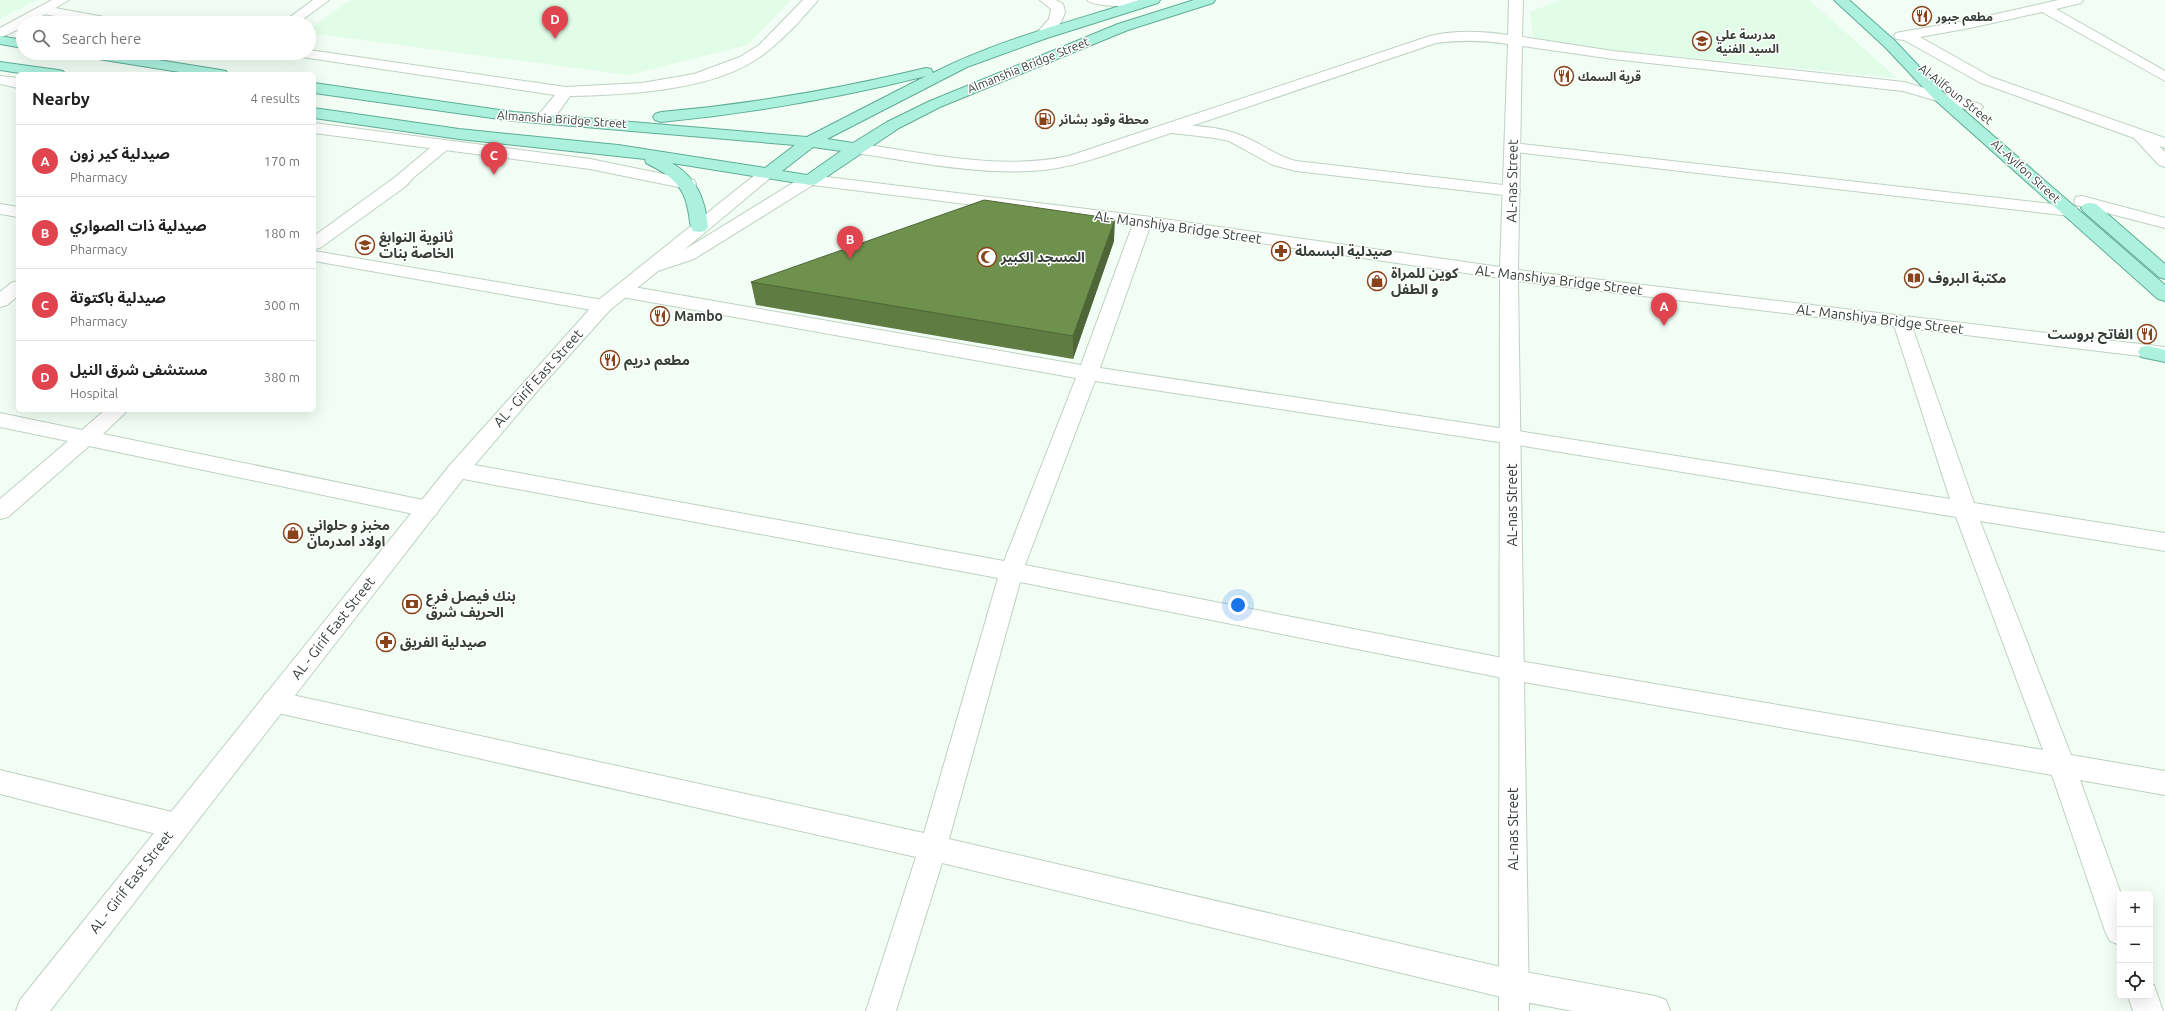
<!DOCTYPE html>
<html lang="en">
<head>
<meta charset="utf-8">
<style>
	:root { --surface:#fff; --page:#f2f2f2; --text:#222; --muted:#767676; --line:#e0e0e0; --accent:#89431b }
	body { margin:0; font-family:Ubuntu,"Noto Sans Arabic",sans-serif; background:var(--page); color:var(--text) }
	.controls { position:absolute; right:12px; bottom:12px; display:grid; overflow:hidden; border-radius:6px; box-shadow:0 4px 16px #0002 }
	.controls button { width:36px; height:36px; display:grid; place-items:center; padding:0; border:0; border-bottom:1px solid var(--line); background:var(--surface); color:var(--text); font:20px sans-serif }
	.you { position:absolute; left:1238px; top:605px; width:14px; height:14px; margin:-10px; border:3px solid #fff; border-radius:50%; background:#1a73e8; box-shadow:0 0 0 6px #1a73e833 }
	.badge { display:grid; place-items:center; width:26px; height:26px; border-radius:50%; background:var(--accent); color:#fff; font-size:13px; font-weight:700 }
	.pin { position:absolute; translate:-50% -33px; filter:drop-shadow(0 1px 2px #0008) }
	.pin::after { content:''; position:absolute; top:21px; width:14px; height:12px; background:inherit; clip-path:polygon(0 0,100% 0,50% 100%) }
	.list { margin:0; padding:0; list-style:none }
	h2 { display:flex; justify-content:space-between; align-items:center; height:52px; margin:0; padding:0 16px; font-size:17px }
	h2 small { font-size:13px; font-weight:400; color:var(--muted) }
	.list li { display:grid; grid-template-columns:26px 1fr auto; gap:12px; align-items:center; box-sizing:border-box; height:72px; padding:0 16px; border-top:1px solid var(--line) }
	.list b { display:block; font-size:15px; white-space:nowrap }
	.list p { margin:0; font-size:13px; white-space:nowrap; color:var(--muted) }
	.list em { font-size:13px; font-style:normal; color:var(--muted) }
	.icon { flex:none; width:22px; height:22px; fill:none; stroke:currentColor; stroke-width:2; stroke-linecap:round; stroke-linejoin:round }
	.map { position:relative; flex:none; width:2165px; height:1011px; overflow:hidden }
	.search { position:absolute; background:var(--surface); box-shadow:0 4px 16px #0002; left:16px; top:16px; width:300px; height:44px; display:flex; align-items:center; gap:10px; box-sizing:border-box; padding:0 14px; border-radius:22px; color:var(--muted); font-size:15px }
	.panel { position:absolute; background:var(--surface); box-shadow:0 4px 16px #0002; left:16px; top:72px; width:300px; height:340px; border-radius:6px }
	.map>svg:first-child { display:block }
</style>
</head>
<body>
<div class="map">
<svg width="2165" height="1011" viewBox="0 0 2165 1011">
	<rect width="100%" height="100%" fill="#f2fef5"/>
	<g fill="#e1fce7">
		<polygon points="0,0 37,0 0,19"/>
		<polygon points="351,0 791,0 748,45 629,75 309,33 309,29"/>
		<polygon points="1560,0 1809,0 1897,78 1564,45 1533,37 1530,12"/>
	</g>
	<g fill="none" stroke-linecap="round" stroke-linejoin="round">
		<g stroke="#bed1c2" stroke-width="2">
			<g id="street">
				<polygon points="313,0 329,0 298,23 282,23"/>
				<path d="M803,0H818C812,8 804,15 798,23C783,38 769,52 752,62C705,91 624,95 570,96C562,107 552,126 537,122L535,119L555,95L302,57L297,56L295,53H309V50L566,87L642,83L694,74L740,57L759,45Z"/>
				<path d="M1040,0H1056L1063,4L1065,11C1063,23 1050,41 1037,38L1035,35L1049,19L1051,9Z"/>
				<path d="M1087,0H1160C1154,8 1093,8 1087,0Z"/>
				<polygon points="2058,0 2083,0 2081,3 2056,9 2165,71 2165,81 2042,12 1970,28 1920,37 1991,77 2165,138 2165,148 2159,146 2165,152 2165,167 2159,165 2134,138 1981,83 1904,40 1896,39 1894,36 1896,33 1901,32 1970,20"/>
				<polygon points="44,6 115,19 122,23 92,23 39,13 37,10"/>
				<path d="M1170,124C1193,126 1218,126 1240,135C1260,142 1275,156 1296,161L1512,186L1518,187L1520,191L1518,195L1512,196L1296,171L1273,165L1229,141L1215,138L1164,132L1162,129L1164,126Z"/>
				<polygon points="442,141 448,143 450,146 448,149 413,178 406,186 320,248 314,249 314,236 394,178 436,143"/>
				<polygon points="1513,143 2070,206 2076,207 2079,211 2076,215 2070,216 1507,151 1505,148 1507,145"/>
				<polygon points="0,204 18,207 18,217 0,214"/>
				<path d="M1143,216L1149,217L1152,221L1100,368L1512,430L1950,499L1893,322L1895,318L1902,316L1909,318L1974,503L2165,533V551L1980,521L2071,755L2165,771V795L2080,780L2121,894L2120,945L2110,941L2105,931L2052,775L1513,680L1020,582L949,839L1514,970L1655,996L1666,1000L1670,1011H1573L1514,1000L942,863L896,1011H866L916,857L265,710L261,702L265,694L274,691L924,833L998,578L458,478L450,475L447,470L450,465L458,462L1004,561L1076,378L622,297L615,295L613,291L615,287L622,285L1081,365L1134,221L1137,217ZM1095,381L1512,444L1956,517L2043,750L1513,660L1025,565Z"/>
				<polygon points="314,251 603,300 610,302 612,306 610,310 603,312 314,261"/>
				<polygon points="18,281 18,296 7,305 0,307 0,292 11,283"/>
				<polygon points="105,410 128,410 103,434 428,501 436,503 439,509 436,515 428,517 89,446 8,517 0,519 0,499 68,441 0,427 0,413 82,430"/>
				<polygon points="0,770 176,813 186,817 190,826 186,835 176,839 0,794"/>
				<polygon points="2150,984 2154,985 2163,1011 2133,1011 2128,996 2150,996"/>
			</g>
		</g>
		<g stroke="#bed1c2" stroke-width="2">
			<g id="secondary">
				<polygon points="52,0 69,0 30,23 23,23 23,27 0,38 0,28"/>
				<path d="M1509,0H1523L1522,37L1613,51L1904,82L1980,104L1983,107L1980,110L1975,112L1903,91L1613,59L1522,46L1518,270L2165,347V359L1518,281L1529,1011H1499L1500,278L1143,226L813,185L694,259L658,271L610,310L539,389L466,475L50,1011H16L20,1000L450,465L596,302L761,170H773L775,174L684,250L804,176L810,175L1143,216L1500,267L1508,44C1483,40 1461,40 1436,43L1103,156C1084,162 1064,168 1044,170C981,176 918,162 856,153L850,151L848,148L850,145L856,143C926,153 999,171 1069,156L1430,36C1456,30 1482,31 1508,35Z"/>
				<polygon points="0,76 18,78 18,88 0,84"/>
				<polygon points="314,123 590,159 688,179 694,180 696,184 694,188 688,189 590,169 314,133"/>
				<polygon points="2082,196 2165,218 2165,228 2076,205 2074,201 2076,197"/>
			</g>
		</g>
		<g stroke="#5fac96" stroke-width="2">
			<g id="primary">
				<path d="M1139,0H1160L1158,3L1047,38L967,67L827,139L853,143L887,122L930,101L1118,24L1194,0H1215L1213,3L1128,30L940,107L899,128L816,184L810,185L672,163C697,178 705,199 708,227L705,231L699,232L693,231C689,225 690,217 688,210C684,184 668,174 646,163L645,159L459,139L314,118V108L459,129L618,145L765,168L795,145L514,121L314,93V83L514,112L807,137L926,76C839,98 751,113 661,122L655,120L653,117L655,114L661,112C751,104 839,89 926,68L931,69L933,73C997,40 1070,22 1139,0ZM813,147L841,151L807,175L782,171Z"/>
				<polygon points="1834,0 1849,0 1895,41 1944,93 2165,285 2165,301 2158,299 1934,99 1885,47"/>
				<polygon points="0,36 23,40 23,48 0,44"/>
				<polygon points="79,53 114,53 221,70 226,71 228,74 192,74 86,57 81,56"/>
				<polygon points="0,62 58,70 63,71 65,74 26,74 0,70"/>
				<polygon points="2090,203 2096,204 2165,264 2165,279 2159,277 2084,212 2081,208 2084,204"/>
				<polygon points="2148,346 2165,350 2165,362 2141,357 2138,352 2141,347"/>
			</g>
		</g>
		<use href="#street" fill="#fff" fill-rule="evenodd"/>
		<use href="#secondary" fill="#fff" fill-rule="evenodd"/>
		<use href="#primary" fill="#acf1de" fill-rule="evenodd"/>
	</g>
	<polygon fill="#5f7d43" points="1114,241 1073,359 756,305 751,282"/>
	<polygon fill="#4e6637" points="1115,219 1114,241 1073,359 1073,336"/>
	<polygon fill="#6f914e" stroke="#4e6637" points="984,200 1115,219 1073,336 751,282"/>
	<defs>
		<g id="restaurant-ring" transform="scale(1)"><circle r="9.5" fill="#fff" stroke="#89431b" stroke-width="1.5"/><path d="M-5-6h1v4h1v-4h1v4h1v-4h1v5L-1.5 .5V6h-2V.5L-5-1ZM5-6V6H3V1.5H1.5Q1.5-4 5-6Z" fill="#89431b"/></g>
		<g id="school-ring" transform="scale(1)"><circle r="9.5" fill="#fff" stroke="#89431b" stroke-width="1.5"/><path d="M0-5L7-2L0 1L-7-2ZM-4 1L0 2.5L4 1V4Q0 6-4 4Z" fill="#89431b"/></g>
		<g id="fuel-ring" transform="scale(1)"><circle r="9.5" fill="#fff" stroke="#89431b" stroke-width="1.5"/><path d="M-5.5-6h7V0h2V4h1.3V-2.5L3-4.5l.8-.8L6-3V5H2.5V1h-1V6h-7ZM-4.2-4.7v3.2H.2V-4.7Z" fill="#89431b"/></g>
		<g id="pharmacy-ring" transform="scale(1)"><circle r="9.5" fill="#fff" stroke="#89431b" stroke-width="1.5"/><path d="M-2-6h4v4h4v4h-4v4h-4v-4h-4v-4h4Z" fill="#89431b"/></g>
		<g id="mosque-ring" transform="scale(1)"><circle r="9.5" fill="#fff" stroke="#89431b" stroke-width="1.5"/><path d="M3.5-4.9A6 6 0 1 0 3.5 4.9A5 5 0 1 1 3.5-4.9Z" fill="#89431b"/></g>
		<g id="library-ring" transform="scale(1)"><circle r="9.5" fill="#fff" stroke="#89431b" stroke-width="1.5"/><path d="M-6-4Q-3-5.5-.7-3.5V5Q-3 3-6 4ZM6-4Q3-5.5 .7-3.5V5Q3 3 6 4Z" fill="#89431b"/></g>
		<g id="shop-ring" transform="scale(1)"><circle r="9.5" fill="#fff" stroke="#89431b" stroke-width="1.5"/><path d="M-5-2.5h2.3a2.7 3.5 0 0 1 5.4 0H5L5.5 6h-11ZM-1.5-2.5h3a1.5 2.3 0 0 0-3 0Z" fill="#89431b"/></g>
		<g id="bank-ring" transform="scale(1)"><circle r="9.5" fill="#fff" stroke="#89431b" stroke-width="1.5"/><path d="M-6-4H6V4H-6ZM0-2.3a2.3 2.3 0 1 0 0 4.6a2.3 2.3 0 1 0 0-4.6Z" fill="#89431b"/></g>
	</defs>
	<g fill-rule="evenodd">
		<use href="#restaurant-ring" x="1922" y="16"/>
		<use href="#school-ring" x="1702" y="41"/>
		<use href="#restaurant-ring" x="1564" y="76"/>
		<use href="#fuel-ring" x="1045" y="119"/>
		<use href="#school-ring" x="365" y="245"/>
		<use href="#pharmacy-ring" x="1281" y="251"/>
		<use href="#mosque-ring" x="987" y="257"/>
		<use href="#library-ring" x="1914" y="278"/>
		<use href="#shop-ring" x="1377" y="281"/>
		<use href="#restaurant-ring" x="660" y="316"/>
		<use href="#restaurant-ring" x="2147" y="334"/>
		<use href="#restaurant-ring" x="610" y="360"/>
		<use href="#shop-ring" x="293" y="533"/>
		<use href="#bank-ring" x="412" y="604"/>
		<use href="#pharmacy-ring" x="386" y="642"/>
	</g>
	<g text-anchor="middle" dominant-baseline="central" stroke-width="3" stroke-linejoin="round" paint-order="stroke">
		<g font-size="12" font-weight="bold" fill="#373f39" stroke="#fff" text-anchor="start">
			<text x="1936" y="16">مطعم جبور</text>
			<text x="1716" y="34">مدرسة علي<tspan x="1716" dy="14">السيد الفنية</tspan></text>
			<text x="1578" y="76">قرية السمك</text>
			<text x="1059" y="119">محطة وقود بشائر</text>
		</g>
		<g font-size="12" fill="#373f39" stroke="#fff">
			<text transform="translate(1028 65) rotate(-22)">Almanshia Bridge Street</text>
			<text transform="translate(1956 94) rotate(38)">Al-Ailfoun Street</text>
			<text transform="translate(562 119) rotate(4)">Almanshia Bridge Street</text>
			<text transform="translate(2026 171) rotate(42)">AL-Aylfon Street</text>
		</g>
		<g font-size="14" fill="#373f39" stroke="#fff">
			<text transform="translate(1512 181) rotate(-89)">AL-nas Street</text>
			<text transform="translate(1178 227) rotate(8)">AL- Manshiya Bridge Street</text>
			<text transform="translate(1559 280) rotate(7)">AL- Manshiya Bridge Street</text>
			<text transform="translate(1880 319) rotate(7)">AL- Manshiya Bridge Street</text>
			<text transform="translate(538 378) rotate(-48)">AL - Girif East Street</text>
			<text transform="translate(1512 505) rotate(-90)">AL-nas Street</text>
			<text transform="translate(333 628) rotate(-52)">AL - Girif East Street</text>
			<text transform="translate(1513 829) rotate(-90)">AL-nas Street</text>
			<text transform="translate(131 882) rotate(-52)">AL - Girif East Street</text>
		</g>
		<g font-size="14" font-weight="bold" fill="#373f39" stroke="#fff" text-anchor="start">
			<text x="379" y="237">ثانوية النوابغ<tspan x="379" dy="16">الخاصة بنات</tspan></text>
			<text x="1295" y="251">صيدلية البسملة</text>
			<text x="1001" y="257">المسجد الكبير</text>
			<text x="1391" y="273">كوين للمراة<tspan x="1391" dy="16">و الطفل</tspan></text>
			<text x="1928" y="278">مكتبة البروف</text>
			<text x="674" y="316">Mambo</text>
			<text x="2133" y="334" text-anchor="end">الفاتح بروست</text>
			<text x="624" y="360">مطعم دريم</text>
			<text x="307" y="525">مخبز و حلواني<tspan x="307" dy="16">اولاد امدرمان</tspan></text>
			<text x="426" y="596">بنك فيصل فرع<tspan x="426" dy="16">الحريف شرق</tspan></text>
			<text x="400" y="642">صيدلية الفريق</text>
		</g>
	</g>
</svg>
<div class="controls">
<button>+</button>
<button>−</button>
<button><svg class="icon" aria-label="locate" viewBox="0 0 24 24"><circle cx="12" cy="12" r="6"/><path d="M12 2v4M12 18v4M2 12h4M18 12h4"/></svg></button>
</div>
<div class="you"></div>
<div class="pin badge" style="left:1664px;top:326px;background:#e0444e">A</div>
<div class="pin badge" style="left:850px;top:259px;background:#e0444e">B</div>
<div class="pin badge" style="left:494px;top:175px;background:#e0444e">C</div>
<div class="pin badge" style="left:555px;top:39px;background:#e0444e">D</div>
<div class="search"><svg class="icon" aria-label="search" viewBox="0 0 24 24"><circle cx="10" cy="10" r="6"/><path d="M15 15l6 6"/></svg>Search here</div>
<section class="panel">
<h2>Nearby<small>4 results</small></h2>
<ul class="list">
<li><span class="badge" style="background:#e0444e">A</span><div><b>صيدلية كير زون</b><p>Pharmacy</p></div><em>170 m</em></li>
<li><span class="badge" style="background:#e0444e">B</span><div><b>صيدلية ذات الصواري</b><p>Pharmacy</p></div><em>180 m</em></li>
<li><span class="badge" style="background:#e0444e">C</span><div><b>صيدلية باكتوتة</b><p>Pharmacy</p></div><em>300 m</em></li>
<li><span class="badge" style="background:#e0444e">D</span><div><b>مستشفى شرق النيل</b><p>Hospital</p></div><em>380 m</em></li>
</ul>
</section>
</div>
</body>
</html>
